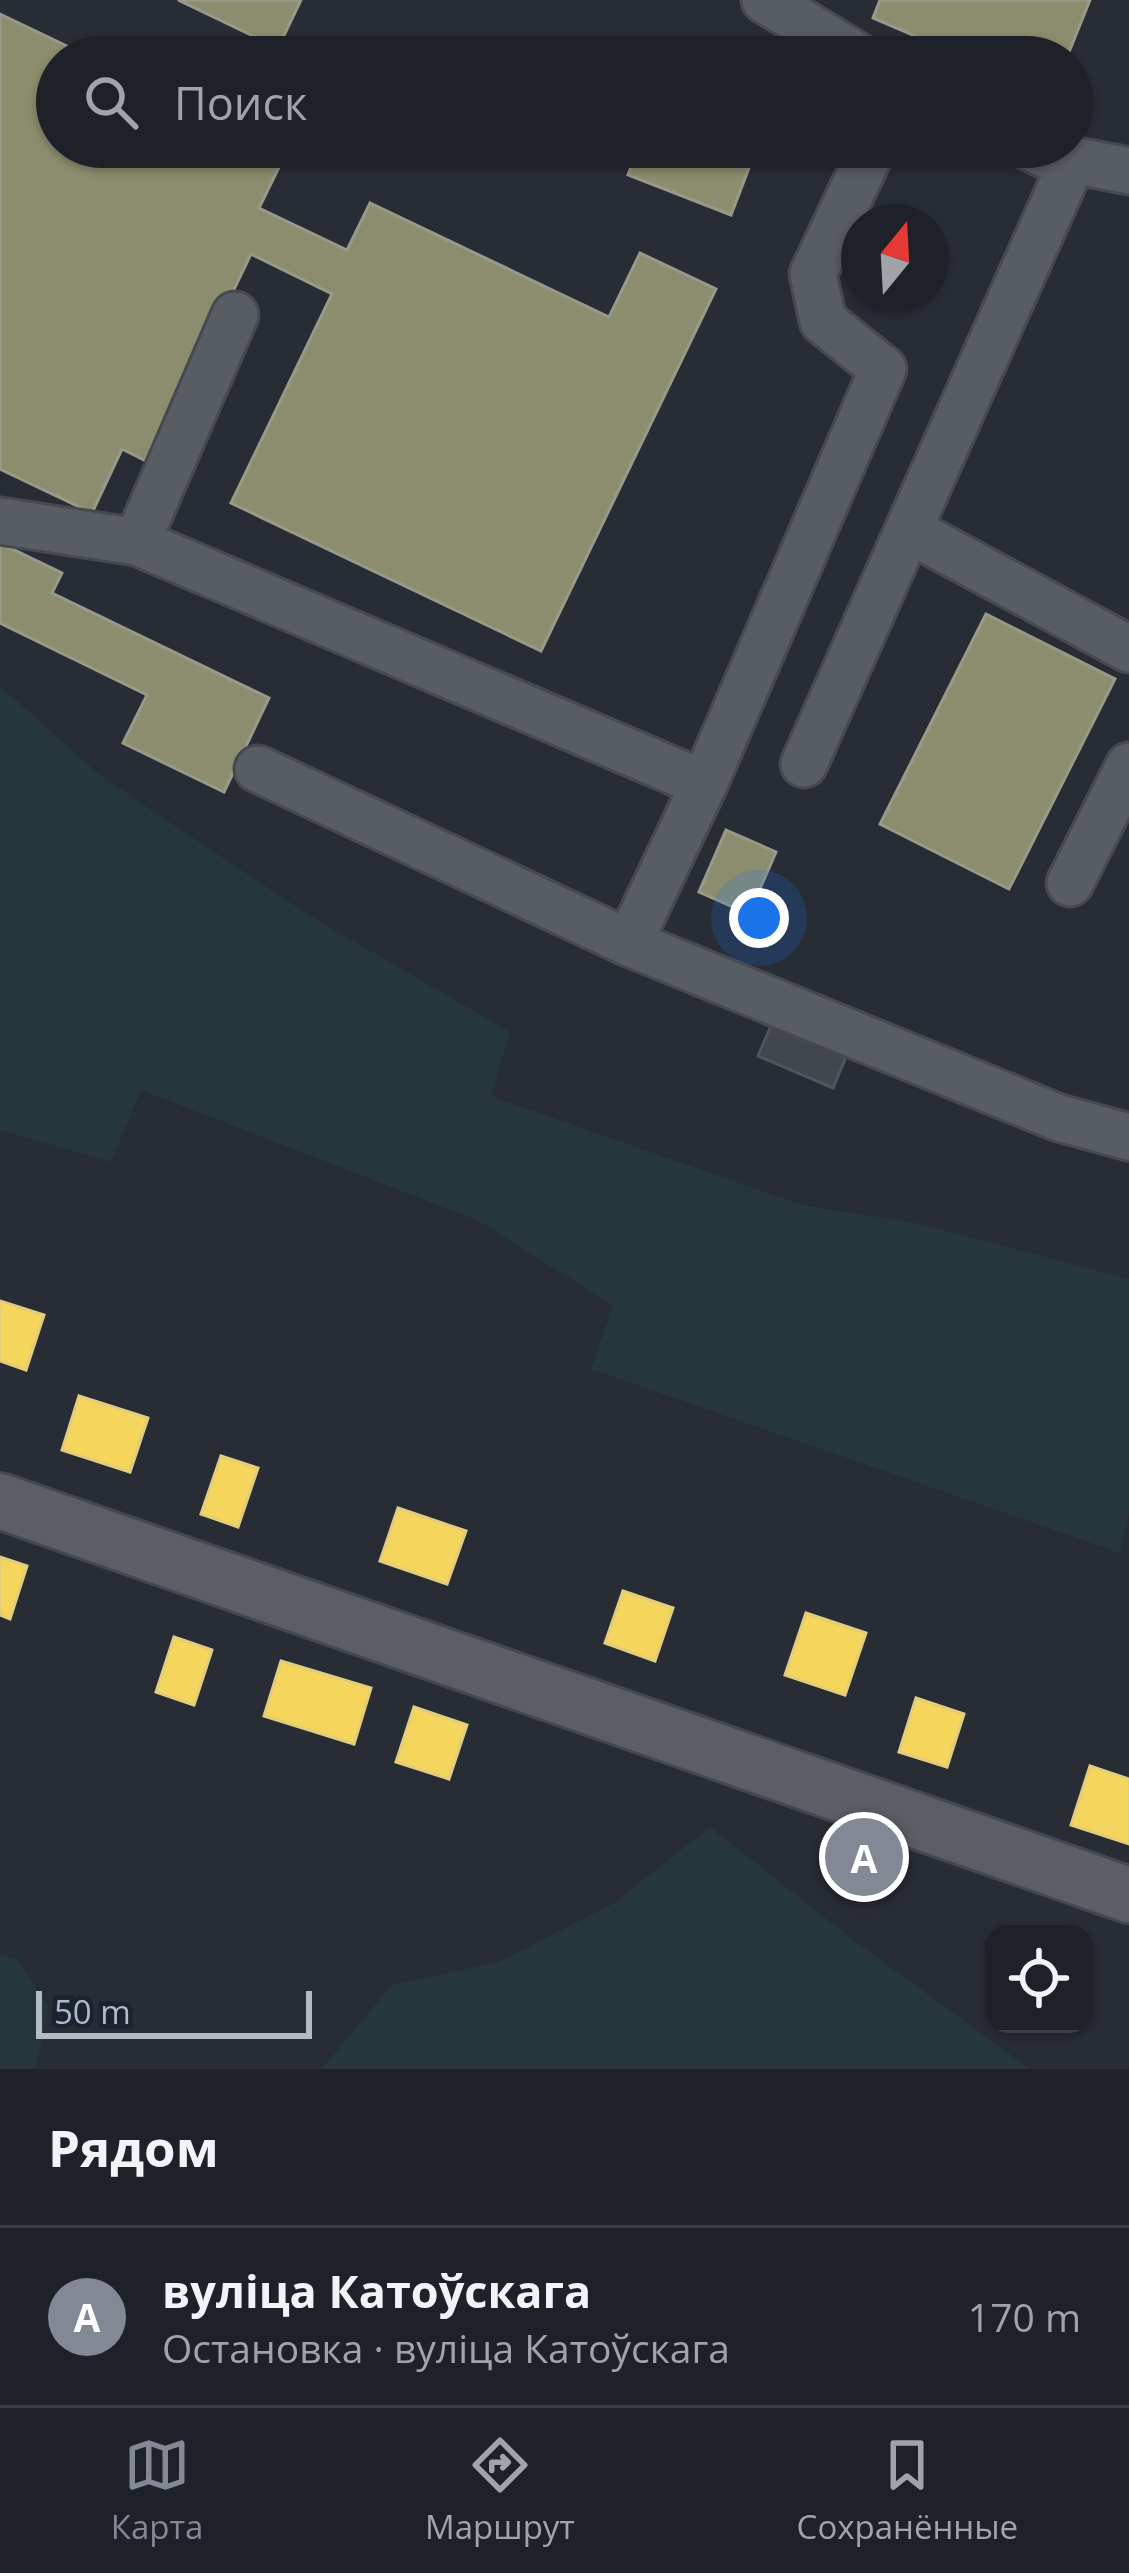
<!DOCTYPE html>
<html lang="ru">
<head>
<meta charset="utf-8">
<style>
	:root { --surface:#1e2128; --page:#2b2e34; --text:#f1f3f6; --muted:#a1a3a8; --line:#3c3e45; --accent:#828894 }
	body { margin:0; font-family:"Open Sans",sans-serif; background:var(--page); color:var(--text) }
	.controls { position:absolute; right:36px; bottom:36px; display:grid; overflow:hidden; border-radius:24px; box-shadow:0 3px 9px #0004 }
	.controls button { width:108px; height:108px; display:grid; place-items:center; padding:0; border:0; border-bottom:3px solid var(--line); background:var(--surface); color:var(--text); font:60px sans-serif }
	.compass { position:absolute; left:841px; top:204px; width:108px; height:108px; border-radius:50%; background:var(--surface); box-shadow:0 3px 9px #0004; rotate:18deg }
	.scale { position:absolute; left:36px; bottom:30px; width:276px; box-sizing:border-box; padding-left:12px; border:6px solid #b2b9c7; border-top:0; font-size:33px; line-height:42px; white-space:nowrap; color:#b2b9c7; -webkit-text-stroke:9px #1c2330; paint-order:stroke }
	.you { position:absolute; left:759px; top:918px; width:42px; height:42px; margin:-30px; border:9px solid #fff; border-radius:50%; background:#1a73e8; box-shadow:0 0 0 18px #1a73e833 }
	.badge { display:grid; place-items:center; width:78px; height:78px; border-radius:50%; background:var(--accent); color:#fff; font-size:39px; font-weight:700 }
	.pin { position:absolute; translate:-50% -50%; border:6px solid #fff; box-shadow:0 3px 12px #0006 }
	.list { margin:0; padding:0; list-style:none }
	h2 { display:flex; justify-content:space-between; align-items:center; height:156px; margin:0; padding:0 48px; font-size:51px }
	h2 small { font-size:39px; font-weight:400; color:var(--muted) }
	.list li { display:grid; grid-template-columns:78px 1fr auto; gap:36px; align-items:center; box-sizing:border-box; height:180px; padding:0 48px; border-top:3px solid var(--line) }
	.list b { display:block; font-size:45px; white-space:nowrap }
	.list p { margin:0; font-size:39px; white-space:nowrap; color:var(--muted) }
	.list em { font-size:39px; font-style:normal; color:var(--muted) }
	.icon { flex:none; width:66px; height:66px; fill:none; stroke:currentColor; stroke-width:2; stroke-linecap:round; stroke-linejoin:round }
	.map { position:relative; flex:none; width:1129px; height:2069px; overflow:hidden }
	.search { position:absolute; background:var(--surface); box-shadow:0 3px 9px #0004; left:36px; right:36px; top:36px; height:132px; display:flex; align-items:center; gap:30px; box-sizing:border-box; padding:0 42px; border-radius:66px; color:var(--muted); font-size:45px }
	.sheet { height:336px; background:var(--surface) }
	nav { display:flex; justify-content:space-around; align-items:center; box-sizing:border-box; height:168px; border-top:3px solid var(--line); background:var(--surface); font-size:33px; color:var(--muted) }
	nav a { display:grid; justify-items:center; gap:6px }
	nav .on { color:var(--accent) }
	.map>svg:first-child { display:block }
</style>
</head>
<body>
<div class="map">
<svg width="1129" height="2069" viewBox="0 0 1129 2069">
	<rect width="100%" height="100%" fill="#282c35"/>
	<g fill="#26373c">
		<polygon points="0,686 102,777 307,914 510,1032 491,1096 802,1205 916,1223 1129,1279 1129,1512 1120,1553 591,1369 613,1306 479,1221 141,1090 111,1162 0,1130"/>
		<polygon points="710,1827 852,1939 1030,2069 322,2069 392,1985 499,1962 614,1903"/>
		<polygon points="0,1954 18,1960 48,2007 36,2069 0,2069"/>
	</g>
	<g fill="#f6d55c" stroke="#e2cd7c" stroke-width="3">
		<polygon points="0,1301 44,1315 26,1370 0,1361"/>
		<polygon points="79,1396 148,1418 130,1472 62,1450"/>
		<polygon points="221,1456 258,1468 238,1527 201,1514"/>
		<polygon points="398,1508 466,1531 447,1584 380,1561"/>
		<polygon points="0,1557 27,1566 10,1619 0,1615"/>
		<polygon points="623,1591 673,1608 655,1661 605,1643"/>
		<polygon points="806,1613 866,1633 845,1695 785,1675"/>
		<polygon points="174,1637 212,1650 194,1705 156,1692"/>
		<polygon points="281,1661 371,1688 354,1744 264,1716"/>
		<polygon points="916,1698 964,1714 947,1767 899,1752"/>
		<polygon points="414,1707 467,1725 449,1779 396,1762"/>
		<polygon points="1090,1766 1129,1779 1129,1844 1071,1825"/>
	</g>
	<g fill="#8c8c6e" stroke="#979a89" stroke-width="3">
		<polygon points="178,0 301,0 278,48"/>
		<polygon points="880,0 1090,0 1067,57 964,57 873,18"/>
		<polygon points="0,14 90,57 57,57 57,147 278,147 287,151 259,208 347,250 370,203 609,317 640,253 716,289 541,651 231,503 332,294 251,254 150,463 122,449 92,513 0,469"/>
		<polygon points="639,147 757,147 731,215 628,175"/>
		<polygon points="0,543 62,573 52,593 269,698 224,792 123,743 147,695 0,623"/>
		<polygon points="986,614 1115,679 1009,889 880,824"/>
		<polygon points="726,830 776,852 749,914 699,892"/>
	</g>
	<polygon fill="#42464d" stroke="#50545d" stroke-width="3" points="776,1014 851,1045 833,1088 758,1056"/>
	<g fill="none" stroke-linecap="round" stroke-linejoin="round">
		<g stroke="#46494f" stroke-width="51">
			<g id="minor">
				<polyline points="765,0 859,57"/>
				<polyline points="1029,147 1046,155 1129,171"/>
				<polyline points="235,315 137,542 704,784 883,369 823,321 813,274 873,147"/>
				<polyline points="0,521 137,542"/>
				<polyline points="909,530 1129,649"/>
				<polyline points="804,764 1073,160"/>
				<polyline points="258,769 629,943 1059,1118 1129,1137"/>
				<polyline points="1070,883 1129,766"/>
				<polyline points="629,943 704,784"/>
			</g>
		</g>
		<g stroke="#43474f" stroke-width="60">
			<polyline id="major" points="0,1501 1129,1895"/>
		</g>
		<use href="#minor" stroke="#585c63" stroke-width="45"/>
		<use href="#major" stroke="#5b5e65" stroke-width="54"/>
	</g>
</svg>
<div class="controls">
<button><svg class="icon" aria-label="locate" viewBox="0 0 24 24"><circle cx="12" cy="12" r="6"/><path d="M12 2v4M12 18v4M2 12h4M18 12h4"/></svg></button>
</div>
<svg class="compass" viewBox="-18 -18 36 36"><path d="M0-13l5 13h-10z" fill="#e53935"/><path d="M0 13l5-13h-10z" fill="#a1a3a8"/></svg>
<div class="scale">50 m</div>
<div class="you"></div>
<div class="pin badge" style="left:864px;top:1857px">A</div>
<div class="search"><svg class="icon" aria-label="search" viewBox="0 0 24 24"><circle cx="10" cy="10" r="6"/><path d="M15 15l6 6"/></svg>Поиск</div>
</div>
<section class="sheet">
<h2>Рядом<small></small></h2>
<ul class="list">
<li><span class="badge">A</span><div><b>вуліца Катоўскага</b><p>Остановка · вуліца Катоўскага</p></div><em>170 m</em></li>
</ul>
</section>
<nav>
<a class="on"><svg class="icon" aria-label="map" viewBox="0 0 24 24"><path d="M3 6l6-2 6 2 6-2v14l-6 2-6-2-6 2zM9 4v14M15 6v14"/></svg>Карта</a>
<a><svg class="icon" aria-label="directions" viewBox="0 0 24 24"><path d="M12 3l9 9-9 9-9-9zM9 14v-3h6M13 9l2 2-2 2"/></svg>Маршрут</a>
<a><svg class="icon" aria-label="saved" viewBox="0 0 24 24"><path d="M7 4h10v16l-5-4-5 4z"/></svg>Сохранённые</a>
</nav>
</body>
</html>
